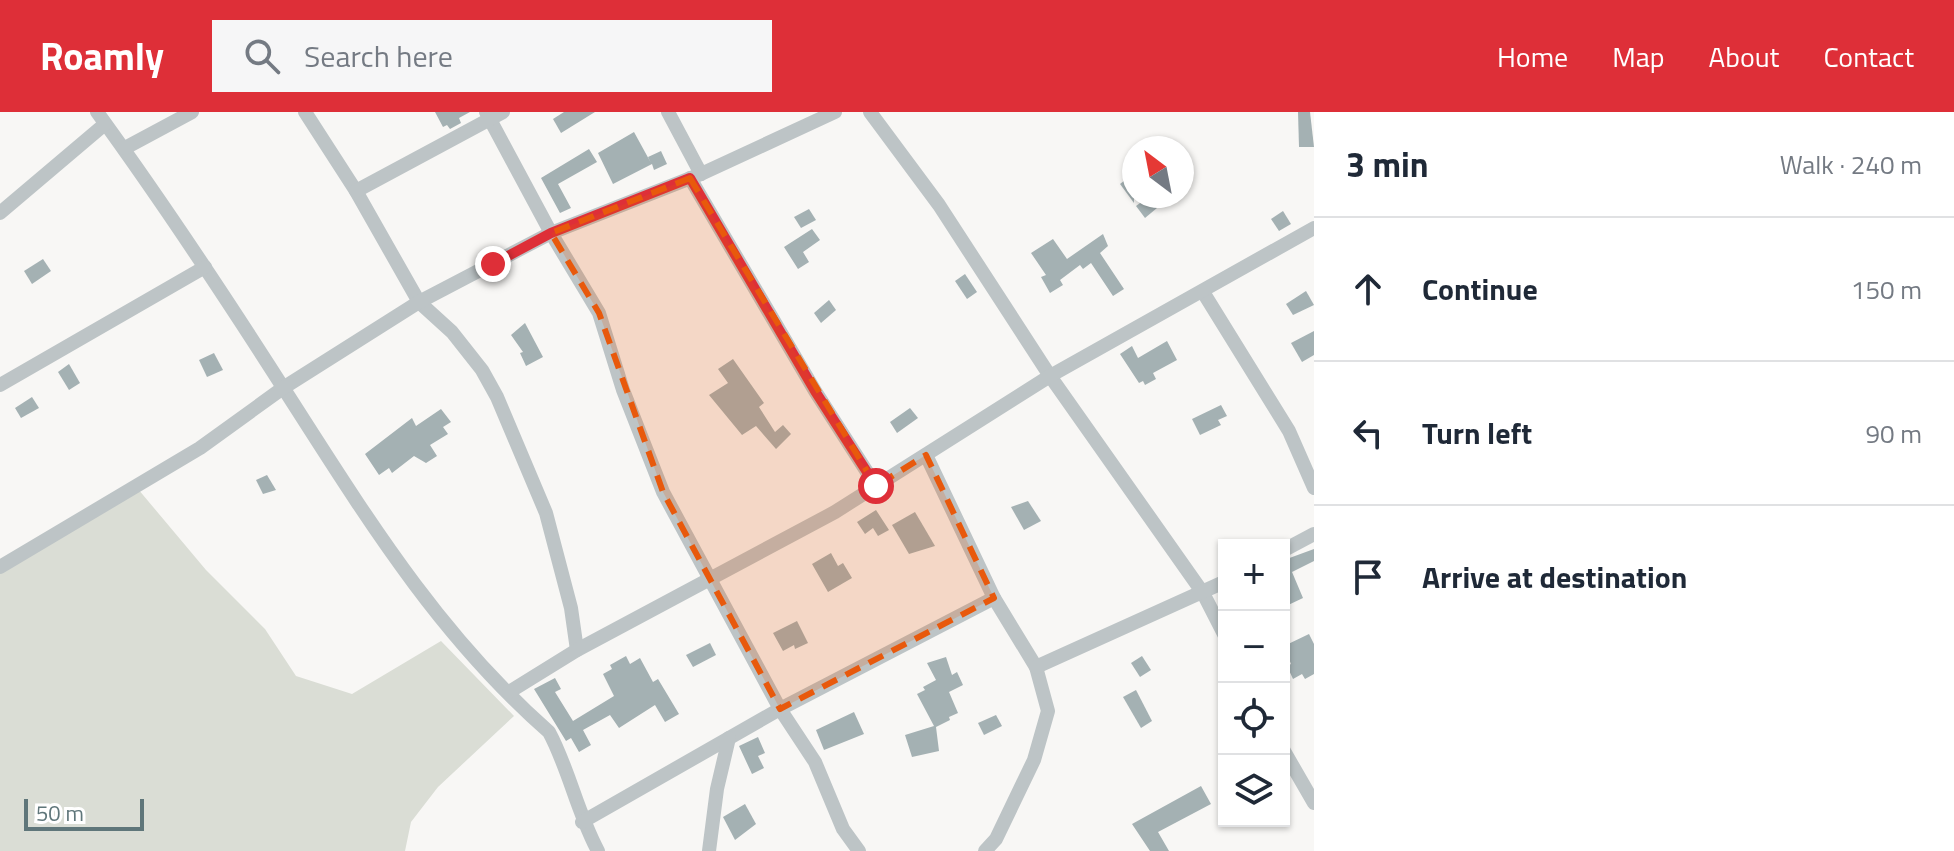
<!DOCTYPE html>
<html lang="en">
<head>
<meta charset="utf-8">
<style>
	:root { --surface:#fff; --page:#f6f6f7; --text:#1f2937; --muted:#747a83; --line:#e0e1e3; --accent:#de2f38 }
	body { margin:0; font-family:"Titillium Web",sans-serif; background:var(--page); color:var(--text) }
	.controls { position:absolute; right:24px; bottom:24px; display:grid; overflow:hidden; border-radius:0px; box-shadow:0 2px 6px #0004 }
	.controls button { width:72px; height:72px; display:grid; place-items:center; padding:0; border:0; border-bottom:2px solid var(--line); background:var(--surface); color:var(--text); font:40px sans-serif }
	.compass { position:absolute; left:1122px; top:24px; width:72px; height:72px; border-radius:50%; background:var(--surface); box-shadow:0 2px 6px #0004; rotate:328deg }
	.scale { position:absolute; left:24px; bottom:20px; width:120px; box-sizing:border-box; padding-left:8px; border:4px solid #5f767a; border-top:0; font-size:22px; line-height:28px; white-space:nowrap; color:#5f767a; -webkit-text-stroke:6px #fff; paint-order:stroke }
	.stop { position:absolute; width:24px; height:24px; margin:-18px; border:6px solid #de2f38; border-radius:50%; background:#fff }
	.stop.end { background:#de2f38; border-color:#fff; box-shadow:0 2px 8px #0008 }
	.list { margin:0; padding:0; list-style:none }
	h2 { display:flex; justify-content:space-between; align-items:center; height:104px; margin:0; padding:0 32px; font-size:34px }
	h2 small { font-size:26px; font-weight:400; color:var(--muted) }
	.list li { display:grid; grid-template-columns:52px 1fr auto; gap:24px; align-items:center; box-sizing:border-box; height:144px; padding:0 32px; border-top:2px solid var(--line) }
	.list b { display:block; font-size:30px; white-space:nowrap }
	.list em { font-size:26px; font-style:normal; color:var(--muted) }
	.icon { flex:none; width:44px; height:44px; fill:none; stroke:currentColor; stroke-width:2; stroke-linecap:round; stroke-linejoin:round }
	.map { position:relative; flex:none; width:1314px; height:739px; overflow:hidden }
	header { display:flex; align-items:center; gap:48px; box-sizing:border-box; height:112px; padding:0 40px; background:var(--accent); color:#fff }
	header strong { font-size:38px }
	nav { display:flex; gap:44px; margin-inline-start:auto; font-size:28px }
	.search { width:560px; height:72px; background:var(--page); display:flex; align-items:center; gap:20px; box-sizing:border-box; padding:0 28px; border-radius:0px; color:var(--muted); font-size:30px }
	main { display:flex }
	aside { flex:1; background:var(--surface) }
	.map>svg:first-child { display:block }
</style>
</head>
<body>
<header>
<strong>Roamly</strong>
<div class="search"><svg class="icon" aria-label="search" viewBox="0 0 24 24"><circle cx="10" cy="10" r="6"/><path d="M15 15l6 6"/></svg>Search here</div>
<nav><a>Home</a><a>Map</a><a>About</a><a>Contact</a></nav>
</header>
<main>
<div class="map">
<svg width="1314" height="739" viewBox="0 0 1314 739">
	<rect width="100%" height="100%" fill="#f8f7f5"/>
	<polygon fill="#daddd5" points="138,377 206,458 265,517 296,564 352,582 441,529 514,604 438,675 411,710 405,739 0,739 0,459"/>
	<g fill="#a4b1b3">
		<polygon points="435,0 470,0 459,6 461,11 450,17 447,13 443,15"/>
		<polygon points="564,0 595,0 561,21 553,7"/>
		<polygon points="1298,0 1310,0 1314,35 1299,35"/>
		<polygon points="634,20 651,51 648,45 661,39 667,52 654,58 652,52 613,72 598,41"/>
		<polygon points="589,37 597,50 558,72 571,96 560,101 541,66"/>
		<polygon points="1134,61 1134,91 1120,72"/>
		<polygon points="1148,85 1157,96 1145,106 1136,94"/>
		<polygon points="809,97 816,108 801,116 794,105"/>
		<polygon points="1283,99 1291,112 1279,119 1271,107"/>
		<polygon points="812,117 820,128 803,140 809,150 798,157 784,135"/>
		<polygon points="1103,122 1108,134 1100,141 1124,177 1113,184 1091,151 1083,157 1080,153 1060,168 1063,173 1050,181 1041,165 1046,163 1031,141 1053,127 1067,147"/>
		<polygon points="43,147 51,159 32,172 24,159"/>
		<polygon points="965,162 977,180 967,187 955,169"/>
		<polygon points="1306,179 1314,193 1293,203 1286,192"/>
		<polygon points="829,188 836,198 821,211 814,201"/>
		<polygon points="525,211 543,245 526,254 520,241 523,240 511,223"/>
		<polygon points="1314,219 1314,243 1302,250 1291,231"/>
		<polygon points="1167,229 1177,248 1153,261 1156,267 1145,273 1143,269 1139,271 1120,242 1132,234 1138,246"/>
		<polygon points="214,241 223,258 207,265 199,248"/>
		<polygon points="733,247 764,291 759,295 775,320 783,313 791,322 776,337 756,314 742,323 709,283 728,271 718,257"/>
		<polygon points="69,252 80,271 69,278 58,260"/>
		<polygon points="32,285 39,296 21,306 15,296"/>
		<polygon points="1221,293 1227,304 1218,308 1221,313 1200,323 1192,307"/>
		<polygon points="910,296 918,306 897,321 890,310"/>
		<polygon points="441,297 451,310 443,315 448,322 430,333 437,344 426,351 414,344 392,361 389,356 379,363 365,342 412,306 416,314"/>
		<polygon points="267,363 276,378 263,382 256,368"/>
		<polygon points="1028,389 1041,409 1024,418 1011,395"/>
		<polygon points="876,398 889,418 878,424 873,416 865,422 857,410"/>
		<polygon points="915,400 935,434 909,442 892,413"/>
		<polygon points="1314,437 1314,449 1292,460 1303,486 1284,495 1284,448"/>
		<polygon points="831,441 838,454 843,451 852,466 828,480 812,452"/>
		<polygon points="797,509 808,531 795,537 794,533 783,539 773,521"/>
		<polygon points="1309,522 1314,532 1314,562 1305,567 1302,562 1293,567 1287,554 1291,552 1284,534"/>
		<polygon points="710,531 716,543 693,555 686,543"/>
		<polygon points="626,544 630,552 640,546 653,570 658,567 679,602 665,610 655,593 619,616 610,603 583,618 591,633 579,640 571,626 566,629 534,577 555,566 561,577 555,580 573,609 614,584 603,562 612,557 610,553"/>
		<polygon points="1142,544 1151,558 1140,565 1131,551"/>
		<polygon points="946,545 952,563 957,560 963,573 949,580 958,601 949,605 950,608 936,615 939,639 912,645 905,623 934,614 917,582 925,578 923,575 936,568 927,551"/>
		<polygon points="1136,578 1152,609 1141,616 1123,585"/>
		<polygon points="854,600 864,622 824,638 816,618"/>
		<polygon points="996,603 1002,614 984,623 978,611"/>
		<polygon points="758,625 765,641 758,644 764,656 752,662 739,634"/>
		<polygon points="1201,674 1211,692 1158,720 1169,739 1150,739 1132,712"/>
		<polygon points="745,692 756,712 735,728 723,705"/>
	</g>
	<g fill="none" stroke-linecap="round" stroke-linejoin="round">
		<g stroke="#bdc4c6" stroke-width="14">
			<path d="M97,0C166,95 230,192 293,291C370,411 440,524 549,620C569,657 577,700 598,739"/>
			<polyline points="305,0 356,79 419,190 452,220 482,258 497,285 546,401 571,496 577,538"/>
			<polyline points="486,0 551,121 599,201 623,278 663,380 780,597 815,650 843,717 859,739"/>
			<polyline points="668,0 701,62"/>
			<polyline points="870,0 939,93 1050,264 1203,481 1224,522"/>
			<polyline points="125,36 192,0"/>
			<polyline points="690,66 815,279 876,374"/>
			<polyline points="356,79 503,0"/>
			<polyline points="0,101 105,12"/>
			<polyline points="1203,180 1289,319 1314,376"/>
			<polyline points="0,273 205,155"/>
			<polyline points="926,343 994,486 1036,555 1048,599 1034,648 996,727 985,739"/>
			<polyline points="1284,438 1314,422"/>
			<polyline points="0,455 200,336 283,276 419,190 551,121 701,62 835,0"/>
			<polyline points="1036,555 1224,470"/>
			<polyline points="509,580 577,538 835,400 1050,264 1314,116"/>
			<polyline points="1284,639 1314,691"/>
			<polyline points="582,710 780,597 994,486"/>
			<polyline points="709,739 717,677 729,626"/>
		</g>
	</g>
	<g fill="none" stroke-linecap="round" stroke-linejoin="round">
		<polyline stroke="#de2f38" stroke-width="10" points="493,152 551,121 690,66 815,279 876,374"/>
	</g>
	<path fill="#e8590c" fill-opacity="0.2" stroke="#e8590c" stroke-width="6" stroke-dasharray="16 10" stroke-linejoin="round" d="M690,66L876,374L926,343L994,486L780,597L663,380L599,201L551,121Z"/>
</svg>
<div class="controls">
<button>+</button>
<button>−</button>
<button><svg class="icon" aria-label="locate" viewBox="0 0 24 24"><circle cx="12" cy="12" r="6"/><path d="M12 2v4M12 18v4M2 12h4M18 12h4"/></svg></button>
<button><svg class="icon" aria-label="layers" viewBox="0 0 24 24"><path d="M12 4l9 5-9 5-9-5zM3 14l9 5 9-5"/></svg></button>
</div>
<svg class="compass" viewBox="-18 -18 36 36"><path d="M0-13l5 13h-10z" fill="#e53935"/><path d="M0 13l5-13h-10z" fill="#747a83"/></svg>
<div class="scale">50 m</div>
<div class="stop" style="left:876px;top:374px"></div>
<div class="stop end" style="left:493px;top:152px"></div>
</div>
<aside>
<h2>3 min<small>Walk · 240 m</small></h2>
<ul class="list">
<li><svg class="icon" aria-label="ahead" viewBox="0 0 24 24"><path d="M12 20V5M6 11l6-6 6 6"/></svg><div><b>Continue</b></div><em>150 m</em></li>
<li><svg class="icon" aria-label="left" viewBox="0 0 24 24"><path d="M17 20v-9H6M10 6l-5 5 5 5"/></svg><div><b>Turn left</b></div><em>90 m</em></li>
<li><svg class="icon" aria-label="arrive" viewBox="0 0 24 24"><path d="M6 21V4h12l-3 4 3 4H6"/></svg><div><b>Arrive at destination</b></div></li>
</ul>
</aside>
</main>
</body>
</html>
